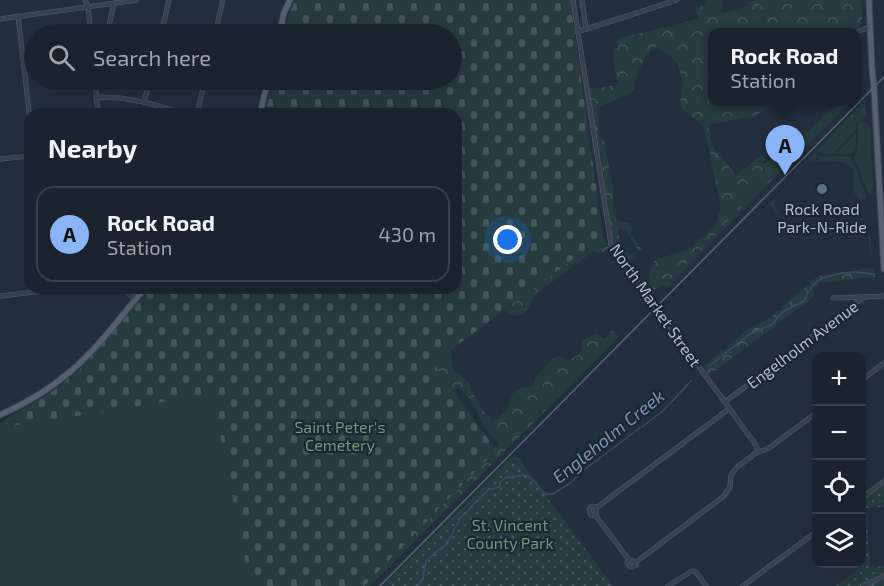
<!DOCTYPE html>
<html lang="en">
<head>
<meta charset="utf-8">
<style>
	:root { --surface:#1b232e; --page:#242b36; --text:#f1f3f6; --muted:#a0a4aa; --line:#39404a; --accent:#8ab4f8 }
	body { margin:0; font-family:"Exo 2",sans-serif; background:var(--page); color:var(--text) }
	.controls { position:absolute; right:18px; bottom:18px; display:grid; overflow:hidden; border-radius:12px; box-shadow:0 6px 24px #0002 }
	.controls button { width:54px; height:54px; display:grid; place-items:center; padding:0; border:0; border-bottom:2px solid var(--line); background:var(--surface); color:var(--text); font:30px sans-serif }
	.you { position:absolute; left:508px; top:240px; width:21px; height:21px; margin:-15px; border:4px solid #fff; border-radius:50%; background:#1a73e8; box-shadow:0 0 0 9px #1a73e833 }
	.badge { display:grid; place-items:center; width:39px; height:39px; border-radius:50%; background:var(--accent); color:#111; font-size:20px; font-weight:700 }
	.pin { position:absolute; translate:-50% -50px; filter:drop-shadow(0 2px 3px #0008) }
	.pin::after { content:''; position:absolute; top:32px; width:21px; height:18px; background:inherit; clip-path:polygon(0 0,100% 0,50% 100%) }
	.popup { position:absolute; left:708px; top:28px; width:153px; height:78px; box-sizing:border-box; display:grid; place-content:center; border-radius:12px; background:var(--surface); filter:drop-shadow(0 2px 4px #0005); font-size:20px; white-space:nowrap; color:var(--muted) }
	.popup b { font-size:22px; color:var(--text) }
	.popup::after { content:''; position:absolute; left:50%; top:100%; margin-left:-12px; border:12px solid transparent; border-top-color:var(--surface) }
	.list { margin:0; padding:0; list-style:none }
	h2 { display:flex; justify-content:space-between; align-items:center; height:78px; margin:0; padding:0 24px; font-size:26px }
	h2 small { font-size:20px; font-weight:400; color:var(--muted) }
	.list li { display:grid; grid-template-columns:39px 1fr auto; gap:18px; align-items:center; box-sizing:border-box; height:96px; margin:0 12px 12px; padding:0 12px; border:2px solid var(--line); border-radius:18px }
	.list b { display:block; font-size:22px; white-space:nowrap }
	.list p { margin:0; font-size:20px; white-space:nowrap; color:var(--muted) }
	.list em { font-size:20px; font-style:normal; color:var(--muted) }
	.icon { flex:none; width:33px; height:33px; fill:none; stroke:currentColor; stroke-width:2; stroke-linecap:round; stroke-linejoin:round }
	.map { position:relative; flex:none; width:884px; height:586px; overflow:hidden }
	.search { position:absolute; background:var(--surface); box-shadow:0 6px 24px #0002; left:24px; top:24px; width:438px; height:66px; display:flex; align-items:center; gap:15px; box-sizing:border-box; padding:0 21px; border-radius:33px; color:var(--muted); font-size:22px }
	.panel { position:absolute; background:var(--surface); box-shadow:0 6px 24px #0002; left:24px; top:108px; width:438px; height:186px; border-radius:18px }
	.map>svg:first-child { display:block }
</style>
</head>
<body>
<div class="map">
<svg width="884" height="586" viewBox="0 0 884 586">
	<defs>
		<pattern id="forest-crowns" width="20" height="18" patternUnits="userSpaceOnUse" patternTransform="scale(1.5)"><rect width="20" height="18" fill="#263c3f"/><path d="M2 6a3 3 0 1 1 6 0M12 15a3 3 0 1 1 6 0" fill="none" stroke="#435659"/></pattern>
		<pattern id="cemetery-stones" width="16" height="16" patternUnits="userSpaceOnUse" patternTransform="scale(1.5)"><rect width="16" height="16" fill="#263c3f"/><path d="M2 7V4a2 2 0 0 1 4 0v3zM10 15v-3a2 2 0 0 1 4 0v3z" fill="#435659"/></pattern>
		<pattern id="park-dots" width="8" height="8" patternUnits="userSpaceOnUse" patternTransform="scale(1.5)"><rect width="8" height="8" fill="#263c3f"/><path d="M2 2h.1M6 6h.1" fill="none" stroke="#435659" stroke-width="1.8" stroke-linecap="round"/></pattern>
	</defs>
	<rect width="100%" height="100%" fill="#242f3e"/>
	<g fill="#263c3f">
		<polygon points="861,119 856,125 856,130 833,154 827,154 825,152 825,154 822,154 822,152 817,152 816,161 813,162 813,159 811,159 794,174 794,173 823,144 828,149 840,143 845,135"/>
		<polygon points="862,122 867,123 870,128 873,186 871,196 868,192 854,157 858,150 858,124"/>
		<path d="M856,133C856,155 857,155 835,154Z"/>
		<path d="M820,156L851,157L867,198L862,200C850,195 853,180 853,169C842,159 833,161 819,161L818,157Z"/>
		<polygon points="766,186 668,287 663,286 702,250 754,193"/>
		<path d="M774,199L776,200C776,202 775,204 775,206C776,213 792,227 798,230L844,228L848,227L855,220L857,223H864C872,232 871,246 872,257H870L867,228L797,231L792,229L769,204Z"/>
		<polygon points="212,393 250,586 0,586 0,428"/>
	</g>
	<g fill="url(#forest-crowns)">
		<path d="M705,0H722L723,4L720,12L723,13L748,6L749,2L755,0H861C862,19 867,27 846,32L713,33V94H708L710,104L737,102H779L754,116L708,125L712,145L736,175L763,154L766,155L763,163H766L799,135L806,133L840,102H851L766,186L754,193L702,250L663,286L653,290L649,282L650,269L655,260L687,250L714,228L721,208L704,127L682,108L680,102L683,82L678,64L668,54L657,47C640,56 638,77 631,94L598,107L599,135L604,141L614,193L612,201L616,218L621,222H629L632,228L631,235L641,249L639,252L626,230L620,228L618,232L621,244L628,254L635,253V256L629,261L613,239L611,232L589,89L618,85L613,54L614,49L618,48L616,39L698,19L695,8L706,5Z"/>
		<polygon points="865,101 866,112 864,118 857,123 834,148 828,149 823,144"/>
		<path d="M603,237L609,248L600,254L594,251L533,296C530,308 526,315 513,316L504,310Z"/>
		<polygon points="870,268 874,270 875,277 820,282 813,289 814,297 709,375 703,367 748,329 770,318 818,276"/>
		<path d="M613,330L619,337L370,586H352L498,444C493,437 487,431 483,424C476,411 472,396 458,388L453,390L433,363L450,350L452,357L451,364L455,371L470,383L472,392L484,412L494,421L508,409L512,394L522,387L528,388L534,385V379L553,358L560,356L567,361C578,355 582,355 582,341L595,334L605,338Z"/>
	</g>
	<polygon fill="url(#cemetery-stones)" points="295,0 570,0 603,237 433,363 496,450 364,586 250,586 212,394 0,428 0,423 56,389 80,369 151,288 456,288 456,114 265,114 273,80 452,80 452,34 284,34 291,10"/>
	<g fill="url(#park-dots)">
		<polygon points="515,454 613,586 384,586"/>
		<polygon points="884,484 884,507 866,508 870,567 884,566 884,586 836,586 862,566 861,564 862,500"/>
	</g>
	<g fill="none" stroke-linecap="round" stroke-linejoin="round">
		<g stroke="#394c67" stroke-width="1.5">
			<path d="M709,366L750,334L773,324L782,312L804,301C807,295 809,289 814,284C821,276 844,272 855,272C862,272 868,274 875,274"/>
			<path d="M418,586L423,578L426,561C433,556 438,549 446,545L461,517L467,512L473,504L480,499L489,489L496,488L499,487L501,481L507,477C513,478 516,476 522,475C533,474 538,489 546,494H553L569,484L585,469L663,411L691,381"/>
		</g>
		<g stroke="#565f6c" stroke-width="5">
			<g id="minor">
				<polyline points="85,0 88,7 91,34"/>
				<polyline points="573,0 611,244 615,251 753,441 759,451"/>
				<polyline points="582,0 586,29"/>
				<polyline points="18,16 30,120"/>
				<polyline points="0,19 137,0"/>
				<polyline points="577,32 677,0"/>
				<polyline points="854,33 870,27"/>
				<polyline points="107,34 114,3"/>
				<polyline points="161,34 169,0"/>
				<polyline points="215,34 223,0"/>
				<polyline points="95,80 98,114"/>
				<polyline points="96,97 120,98 144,102 185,114"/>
				<polyline points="144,102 150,80"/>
				<polyline points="197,114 205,80"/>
				<polyline points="0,159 30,156"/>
				<polyline points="122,288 135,299"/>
				<polyline points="0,296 69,288"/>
				<polyline points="833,298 863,297"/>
				<polyline points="862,380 884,363"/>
				<polyline points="725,402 864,297 884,296"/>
				<polyline points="729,409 596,508 596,516 629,560 636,562 724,496 730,487 731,475 737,467 756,453 769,448 816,413"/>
				<polyline points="862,498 884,481"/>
				<polyline points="596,516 591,515 589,510 591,507 597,507"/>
				<polyline points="628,559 627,562 630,567 633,567 636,565 636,562"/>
				<polyline points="668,586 692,571 696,572 706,586"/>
				<polyline points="743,586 816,532"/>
				<polyline points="863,586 884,576"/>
			</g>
		</g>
		<g stroke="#414a57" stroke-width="7">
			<g id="primary">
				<polyline points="869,0 872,68"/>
				<polyline points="279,34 284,13 290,0"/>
				<polyline points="874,88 884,269"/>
				<polyline points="260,114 268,80"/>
				<path d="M0,415C25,404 50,389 71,371C99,347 121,316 145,288"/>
			</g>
		</g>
		<use href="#minor" stroke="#38414e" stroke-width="4"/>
		<use href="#primary" stroke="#56606e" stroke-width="5"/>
		<polyline stroke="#5a6575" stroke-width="1.5" points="380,586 884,77"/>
		<g stroke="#414a57" stroke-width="7" stroke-linecap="butt">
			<polyline id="primary-bridge" points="872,68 874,88"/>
		</g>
		<use href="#primary-bridge" stroke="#56606e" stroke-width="5"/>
	</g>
	<circle fill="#5c6f8a" stroke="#1d2633" stroke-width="2" cx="822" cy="189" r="6"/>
	<g text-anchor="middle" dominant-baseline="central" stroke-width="4.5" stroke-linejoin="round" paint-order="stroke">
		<g font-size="16" fill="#b4bcc9" stroke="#1d2633">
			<text x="822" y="208">Rock Road<tspan x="822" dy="18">Park-N-Ride</tspan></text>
		</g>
		<g font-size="16" fill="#b4bcc9" stroke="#1d2633">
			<text transform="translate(656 305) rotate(55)">North Market Street</text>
			<text transform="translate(802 344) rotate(-37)">Engelholm Avenue</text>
		</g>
		<g font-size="16" fill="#6b9a76" stroke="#1d2633">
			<text x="340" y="426">Saint Peter's<tspan x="340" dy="18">Cemetery</tspan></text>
			<text x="510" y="524">St. Vincent<tspan x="510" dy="18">County Park</tspan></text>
		</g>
		<g font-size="18" font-style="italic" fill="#7c92b1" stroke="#1d2633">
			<text transform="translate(608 436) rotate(-39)">Engleholm Creek</text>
		</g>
	</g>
</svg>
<div class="controls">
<button>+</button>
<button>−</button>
<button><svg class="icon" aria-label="locate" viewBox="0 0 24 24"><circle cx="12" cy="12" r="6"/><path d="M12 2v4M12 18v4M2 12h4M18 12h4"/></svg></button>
<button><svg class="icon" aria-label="layers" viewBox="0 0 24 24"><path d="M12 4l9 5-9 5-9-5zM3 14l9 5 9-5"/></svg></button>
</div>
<div class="you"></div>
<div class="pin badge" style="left:785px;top:175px">A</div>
<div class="popup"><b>Rock Road</b>Station</div>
<div class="search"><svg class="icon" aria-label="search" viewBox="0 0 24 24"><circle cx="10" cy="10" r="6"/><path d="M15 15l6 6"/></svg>Search here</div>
<section class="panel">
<h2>Nearby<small></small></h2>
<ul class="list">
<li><span class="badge">A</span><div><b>Rock Road</b><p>Station</p></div><em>430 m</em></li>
</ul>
</section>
</div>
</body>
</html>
